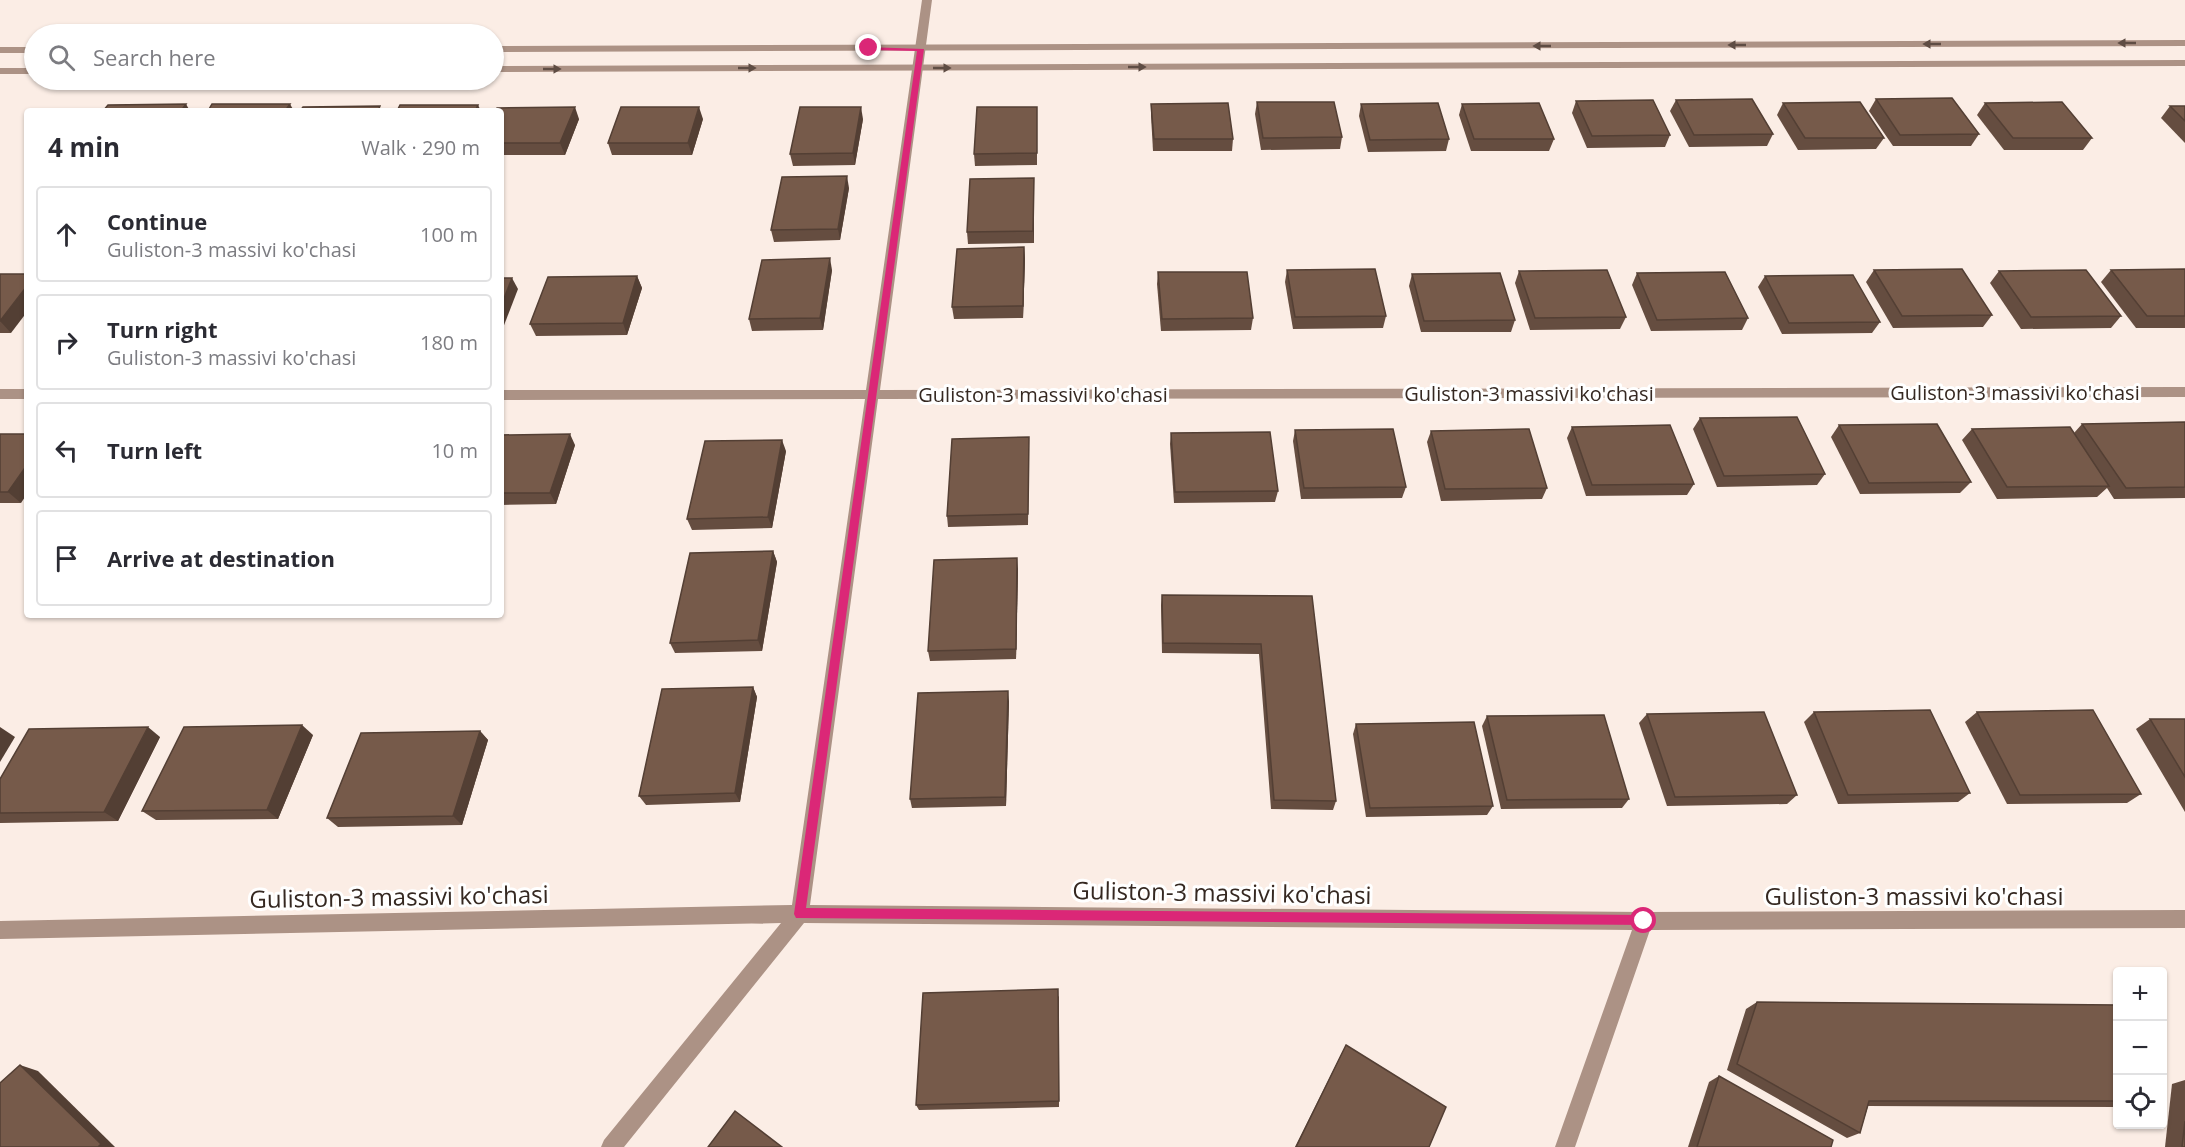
<!DOCTYPE html>
<html lang="en">
<head>
<meta charset="utf-8">
<style>
	:root { --surface:#fff; --page:#f2f2f3; --text:#2b2b33; --muted:#7c7c81; --line:#e1e1e2 }
	body { margin:0; font-family:"Open Sans",sans-serif; background:var(--page); color:var(--text) }
	.controls { position:absolute; right:18px; bottom:18px; display:grid; overflow:hidden; border-radius:6px; box-shadow:0 2px 4px #0004 }
	.controls button { width:54px; height:54px; display:grid; place-items:center; padding:0; border:0; border-bottom:2px solid var(--line); background:var(--surface); color:var(--text); font:30px sans-serif }
	.stop { position:absolute; width:18px; height:18px; margin:-14px; border:4px solid #db2777; border-radius:50%; background:#fff }
	.stop.end { background:#db2777; border-color:#fff; box-shadow:0 2px 6px #0008 }
	.list { margin:0; padding:0; list-style:none }
	h2 { display:flex; justify-content:space-between; align-items:center; height:78px; margin:0; padding:0 24px; font-size:26px }
	h2 small { font-size:20px; font-weight:400; color:var(--muted) }
	.list li { display:grid; grid-template-columns:39px 1fr auto; gap:18px; align-items:center; box-sizing:border-box; height:96px; margin:0 12px 12px; padding:0 12px; border:2px solid var(--line); border-radius:6px }
	.list b { display:block; font-size:22px; white-space:nowrap }
	.list p { margin:0; font-size:20px; white-space:nowrap; color:var(--muted) }
	.list em { font-size:20px; font-style:normal; color:var(--muted) }
	.icon { flex:none; width:33px; height:33px; fill:none; stroke:currentColor; stroke-width:2; stroke-linecap:round; stroke-linejoin:round }
	.map { position:relative; flex:none; width:2185px; height:1147px; overflow:hidden }
	.search { position:absolute; background:var(--surface); box-shadow:0 2px 4px #0004; left:24px; top:24px; width:480px; height:66px; display:flex; align-items:center; gap:15px; box-sizing:border-box; padding:0 21px; border-radius:33px; color:var(--muted); font-size:22px }
	.panel { position:absolute; background:var(--surface); box-shadow:0 2px 4px #0004; left:24px; top:108px; width:480px; height:510px; border-radius:6px }
	.map>svg:first-child { display:block }
</style>
</head>
<body>
<div class="map">
<svg width="2185" height="1147" viewBox="0 0 2185 1147">
	<rect width="100%" height="100%" fill="#fbede5"/>
	<g fill="none" stroke-linecap="round" stroke-linejoin="round">
		<g fill="#ac9285" fill-rule="evenodd">
			<polygon points="922,0 932,0 880,390 2185,387 2185,397 878,399 810,905 1644,912 2185,910 2185,928 1650,930 1575,1147 1555,1147 1632,930 804,923 624,1147 601,1147 604,1140 781,923 0,939 0,921 792,905 865,399 501,400 501,390 866,390"/>
			<rect x="0" y="389" width="27" height="10"/>
		</g>
		<g fill="#ac9285" fill-rule="evenodd">
			<polygon points="2185,40 2185,46 494,52 494,46"/>
			<rect x="0" y="47" width="34" height="6"/>
			<polygon points="2185,60 2185,66 494,72 494,66"/>
			<rect x="0" y="68" width="34" height="6"/>
		</g>
	</g>
	<g fill="#654d40">
		<polygon points="1876,99 1979,134 1971,146 1893,146 1869,111"/>
		<polygon points="1676,100 1773,134 1767,146 1689,147 1670,111"/>
		<polygon points="1576,101 1670,135 1665,147 1587,148 1572,113"/>
		<polygon points="1257,102 1342,137 1340,149 1261,150 1255,114"/>
		<polygon points="1783,103 1884,138 1876,149 1798,150 1777,115"/>
		<polygon points="1985,103 2092,138 2083,150 2004,150 1977,115"/>
		<polygon points="1151,104 1233,139 1232,151 1153,151 1151,116"/>
		<polygon points="1361,104 1449,139 1446,151 1368,152 1359,116"/>
		<polygon points="1462,104 1554,139 1549,151 1471,151 1459,115"/>
		<polygon points="2170,106 2185,106 2185,143 2161,118"/>
		<polygon points="1037,107 1037,165 975,166 974,154"/>
		<polygon points="501,111 579,119 565,155 501,155"/>
		<polygon points="703,119 692,155 612,155 608,143"/>
		<polygon points="863,119 855,165 793,166 790,154"/>
		<polygon points="1034,178 1034,243 968,244 967,232"/>
		<polygon points="849,188 840,240 774,242 771,230"/>
		<polygon points="1024,247 1025,259 1023,318 954,319 952,307"/>
		<polygon points="2185,269 2185,328 2136,328 2101,282 2111,270"/>
		<polygon points="832,270 823,330 752,331 749,319"/>
		<polygon points="1287,270 1386,316 1383,328 1293,329 1285,282"/>
		<polygon points="1874,270 1992,315 1983,327 1893,328 1866,282"/>
		<polygon points="1519,271 1626,317 1620,329 1530,330 1515,283"/>
		<polygon points="1999,271 2121,316 2111,328 2021,329 1990,283"/>
		<polygon points="1158,272 1253,318 1251,330 1161,331 1157,284"/>
		<polygon points="1637,273 1748,318 1742,330 1651,331 1632,285"/>
		<polygon points="0,274 11,333 0,333"/>
		<polygon points="1412,274 1515,320 1511,332 1421,332 1409,286"/>
		<polygon points="637,276 642,288 627,335 536,336 530,324"/>
		<polygon points="1765,276 1880,322 1872,333 1782,334 1758,287"/>
		<polygon points="1700,418 1825,474 1817,485 1717,487 1693,429"/>
		<polygon points="2185,422 2185,498 2114,499 2107,488 2097,497 1997,499 1962,440 1972,429 2074,433 2082,424"/>
		<polygon points="1839,425 1971,482 1960,493 1860,494 1831,437"/>
		<polygon points="1572,427 1694,484 1687,495 1586,496 1567,438"/>
		<polygon points="1295,430 1406,487 1402,498 1301,499 1293,441"/>
		<polygon points="1431,431 1547,488 1542,499 1441,501 1427,442"/>
		<polygon points="1171,433 1278,491 1275,502 1174,503 1170,444"/>
		<polygon points="0,434 21,503 0,503"/>
		<polygon points="501,435 575,445 556,504 501,505"/>
		<polygon points="1029,448 1028,525 948,527 947,516"/>
		<polygon points="786,451 772,528 692,530 687,519"/>
		<polygon points="773,551 777,562 762,651 675,653 670,643"/>
		<polygon points="1018,569 1016,659 930,661 928,651"/>
		<polygon points="1162,595 1312,596 1336,801 1333,810 1271,809 1259,654 1162,653 1161,605"/>
		<polygon points="753,687 757,697 740,802 646,805 639,796"/>
		<polygon points="1009,701 1006,806 912,808 910,799"/>
		<polygon points="1814,712 1970,793 1958,802 1838,804 1804,722"/>
		<polygon points="1977,712 2141,794 2127,803 2007,804 1965,722"/>
		<polygon points="1647,714 1797,795 1787,804 1667,806 1639,723"/>
		<polygon points="1487,716 1629,799 1622,808 1501,809 1482,726"/>
		<polygon points="2150,719 2185,719 2185,812 2136,729"/>
		<polygon points="1356,724 1493,806 1487,815 1366,817 1353,734"/>
		<polygon points="480,731 488,740 462,825 338,827 327,818"/>
		<polygon points="313,735 278,819 156,820 142,811"/>
		<polygon points="160,737 118,821 0,823 0,779"/>
		<polygon points="1059,996 1059,1107 919,1110 916,1105"/>
		<polygon points="1757,1002 2118,1005 2118,1107 1868,1106 1860,1133 1847,1138 1727,1070 1746,1009"/>
		<polygon points="1346,1045 1429,1147 1295,1147"/>
		<polygon points="1719,1076 1831,1147 1688,1147 1709,1082"/>
		<polygon points="2185,1080 2185,1147 2165,1147 2172,1084"/>
	</g>
	<g fill="#533f34">
		<polygon points="186,104 190,111 181,111"/>
		<polygon points="290,104 294,111 285,111"/>
		<polygon points="478,105 481,111 475,111"/>
		<polygon points="575,107 579,119 565,155 560,143"/>
		<polygon points="699,107 703,119 692,155 688,143"/>
		<polygon points="861,107 863,119 855,165 853,153"/>
		<polygon points="847,176 849,188 840,240 838,229"/>
		<polygon points="1034,178 1034,243 1033,231"/>
		<polygon points="1024,247 1025,259 1023,318 1023,306"/>
		<polygon points="830,258 832,270 823,330 820,318"/>
		<polygon points="637,276 642,288 627,335 623,323"/>
		<polygon points="512,278 518,289 501,333 501,306"/>
		<polygon points="27,286 27,312 11,333 0,321"/>
		<polygon points="570,434 575,445 556,504 550,493"/>
		<polygon points="782,440 786,451 772,528 768,517"/>
		<polygon points="27,465 27,494 21,503 8,492"/>
		<polygon points="773,551 777,562 762,651 758,640"/>
		<polygon points="1017,558 1018,569 1016,659 1016,649"/>
		<polygon points="753,687 757,697 740,802 735,793"/>
		<polygon points="1008,691 1009,701 1006,806 1005,797"/>
		<polygon points="302,725 313,735 278,819 267,810"/>
		<polygon points="0,727 15,737 0,762"/>
		<polygon points="148,727 160,737 118,821 104,812"/>
		<polygon points="480,731 488,740 462,825 453,816"/>
		<polygon points="20,1065 38,1071 115,1147 98,1147"/>
	</g>
	<g fill="#765a4a" stroke="#533f34" stroke-width="1.5">
		<polygon points="1952,98 1979,134 1900,135 1876,99"/>
		<polygon points="1752,99 1773,134 1694,135 1676,100"/>
		<polygon points="1653,100 1670,135 1592,136 1576,101"/>
		<polygon points="1257,102 1334,102 1342,137 1263,138"/>
		<polygon points="1860,102 1884,138 1805,138 1783,103"/>
		<polygon points="2062,102 2092,138 2013,138 1985,103"/>
		<polygon points="1228,103 1233,139 1154,139 1151,104"/>
		<polygon points="1438,103 1449,139 1370,140 1361,104"/>
		<polygon points="1539,103 1554,139 1474,139 1462,104"/>
		<polygon points="186,104 181,111 103,111 108,105"/>
		<polygon points="212,104 290,104 285,111 208,111"/>
		<polygon points="400,105 478,105 475,111 397,111"/>
		<polygon points="380,106 378,111 300,111 303,107"/>
		<polygon points="2170,106 2185,106 2185,121"/>
		<polygon points="575,107 560,143 501,143 501,111 495,111 497,108"/>
		<polygon points="621,107 699,107 688,143 608,143"/>
		<polygon points="800,107 861,107 853,153 790,154"/>
		<polygon points="977,107 1037,107 1037,153 974,154"/>
		<polygon points="847,176 838,229 771,230 782,177"/>
		<polygon points="1034,178 1033,231 967,232 970,179"/>
		<polygon points="1024,247 1023,306 952,307 957,249"/>
		<polygon points="830,258 820,318 749,319 762,260"/>
		<polygon points="1375,269 1386,316 1295,317 1287,270"/>
		<polygon points="1962,269 1992,315 1902,316 1874,270"/>
		<polygon points="2185,269 2185,316 2147,316 2111,270"/>
		<polygon points="1607,270 1626,317 1535,318 1519,271"/>
		<polygon points="2086,270 2121,316 2031,317 1999,271"/>
		<polygon points="1158,272 1247,272 1253,318 1162,319"/>
		<polygon points="1725,272 1748,318 1657,320 1637,273"/>
		<polygon points="1500,273 1515,320 1424,321 1412,274"/>
		<polygon points="0,274 27,274 27,286 0,321"/>
		<polygon points="1853,275 1880,322 1789,323 1765,276"/>
		<polygon points="637,276 623,323 530,324 548,277"/>
		<polygon points="501,278 512,278 501,306"/>
		<polygon points="1797,417 1825,474 1724,476 1700,418"/>
		<polygon points="2185,422 2185,487 2126,488 2082,424"/>
		<polygon points="1937,424 1971,482 1869,483 1839,425"/>
		<polygon points="1670,425 1694,484 1592,485 1572,427"/>
		<polygon points="2070,427 2109,486 2007,487 1972,429"/>
		<polygon points="1393,429 1406,487 1304,488 1295,430"/>
		<polygon points="1529,429 1547,488 1445,489 1431,431"/>
		<polygon points="1270,432 1278,491 1175,492 1171,433"/>
		<polygon points="0,434 27,434 27,465 8,492 0,492"/>
		<polygon points="570,434 550,493 501,493 501,435"/>
		<polygon points="1029,437 1028,514 947,516 952,439"/>
		<polygon points="782,440 768,517 687,519 705,441"/>
		<polygon points="773,551 758,640 670,643 690,553"/>
		<polygon points="1017,558 1016,649 928,651 934,560"/>
		<polygon points="1162,595 1312,596 1336,801 1274,800 1261,644 1163,643"/>
		<polygon points="753,687 735,793 639,796 662,689"/>
		<polygon points="1008,691 1005,797 910,799 918,693"/>
		<polygon points="1930,710 1970,793 1848,795 1814,712"/>
		<polygon points="2093,710 2141,794 2020,795 1977,712"/>
		<polygon points="1764,712 1797,795 1675,797 1647,714"/>
		<polygon points="1604,715 1629,799 1507,800 1487,716"/>
		<polygon points="2150,719 2185,719 2185,777"/>
		<polygon points="1474,722 1493,806 1370,808 1356,724"/>
		<polygon points="302,725 267,810 142,811 184,727"/>
		<polygon points="148,727 104,812 0,813 0,779 29,729"/>
		<polygon points="480,731 453,816 327,818 361,733"/>
		<polygon points="1058,989 1059,1101 916,1105 923,993"/>
		<polygon points="1757,1002 2118,1005 2118,1101 1869,1101 1860,1133 1737,1064"/>
		<polygon points="2163,1005 2164,1005 2163,1086"/>
		<polygon points="1346,1045 1446,1107 1429,1147 1296,1147"/>
		<polygon points="20,1065 101,1144 98,1147 0,1147 0,1083"/>
		<polygon points="1719,1076 1833,1140 1831,1147 1697,1147"/>
		<polygon points="735,1111 782,1147 708,1147"/>
		<polygon points="2185,1121 2185,1147 2182,1147"/>
	</g>
	<defs><path id="oneway-solid" d="M-6-.8H1V-3.2L6.5 0L1 3.2V.8H-6Z" transform="scale(1.5)"/></defs>
	<g fill="#5f4d44">
		<use href="#oneway-solid" transform="translate(2127 43) rotate(180)"/>
		<use href="#oneway-solid" transform="translate(1932 44) rotate(180)"/>
		<use href="#oneway-solid" transform="translate(1737 45) rotate(180)"/>
		<use href="#oneway-solid" transform="translate(1542 46) rotate(180)"/>
		<use href="#oneway-solid" transform="translate(1137 67)"/>
		<use href="#oneway-solid" transform="translate(747 68)"/>
		<use href="#oneway-solid" transform="translate(942 68)"/>
		<use href="#oneway-solid" transform="translate(552 69)"/>
	</g>
	<polygon fill="#db2777" points="866,47 924,49 806,908 1644,915 1648,917 1648,925 796,918 794,914 917,51 869,50"/>
	<g text-anchor="middle" dominant-baseline="central" stroke-width="6" stroke-linejoin="round" paint-order="stroke">
		<g font-size="20" fill="#352821" stroke="#fff">
			<text x="2015" y="392">Guliston-3 massivi ko'chasi</text>
			<text x="1529" y="393">Guliston-3 massivi ko'chasi</text>
			<text x="1043" y="394">Guliston-3 massivi ko'chasi</text>
		</g>
		<g font-size="24" fill="#352821" stroke="#fff">
			<text transform="translate(1222 892) rotate(1)">Guliston-3 massivi ko'chasi</text>
			<text x="1914" y="895">Guliston-3 massivi ko'chasi</text>
			<text transform="translate(399 896) rotate(-1)">Guliston-3 massivi ko'chasi</text>
		</g>
	</g>
</svg>
<div class="controls">
<button>+</button>
<button>−</button>
<button><svg class="icon" aria-label="locate" viewBox="0 0 24 24"><circle cx="12" cy="12" r="6"/><path d="M12 2v4M12 18v4M2 12h4M18 12h4"/></svg></button>
</div>
<div class="stop" style="left:1644px;top:921px"></div>
<div class="stop end" style="left:869px;top:48px"></div>
<div class="search"><svg class="icon" aria-label="search" viewBox="0 0 24 24"><circle cx="10" cy="10" r="6"/><path d="M15 15l6 6"/></svg>Search here</div>
<section class="panel">
<h2>4 min<small>Walk · 290 m</small></h2>
<ul class="list">
<li><svg class="icon" aria-label="ahead" viewBox="0 0 24 24"><path d="M12 20V5M6 11l6-6 6 6"/></svg><div><b>Continue</b><p>Guliston-3 massivi ko'chasi</p></div><em>100 m</em></li>
<li><svg class="icon" aria-label="right" viewBox="0 0 24 24"><path d="M7 20v-9h11M14 6l5 5-5 5"/></svg><div><b>Turn right</b><p>Guliston-3 massivi ko'chasi</p></div><em>180 m</em></li>
<li><svg class="icon" aria-label="left" viewBox="0 0 24 24"><path d="M17 20v-9H6M10 6l-5 5 5 5"/></svg><div><b>Turn left</b></div><em>10 m</em></li>
<li><svg class="icon" aria-label="arrive" viewBox="0 0 24 24"><path d="M6 21V4h12l-3 4 3 4H6"/></svg><div><b>Arrive at destination</b></div></li>
</ul>
</section>
</div>
</body>
</html>
